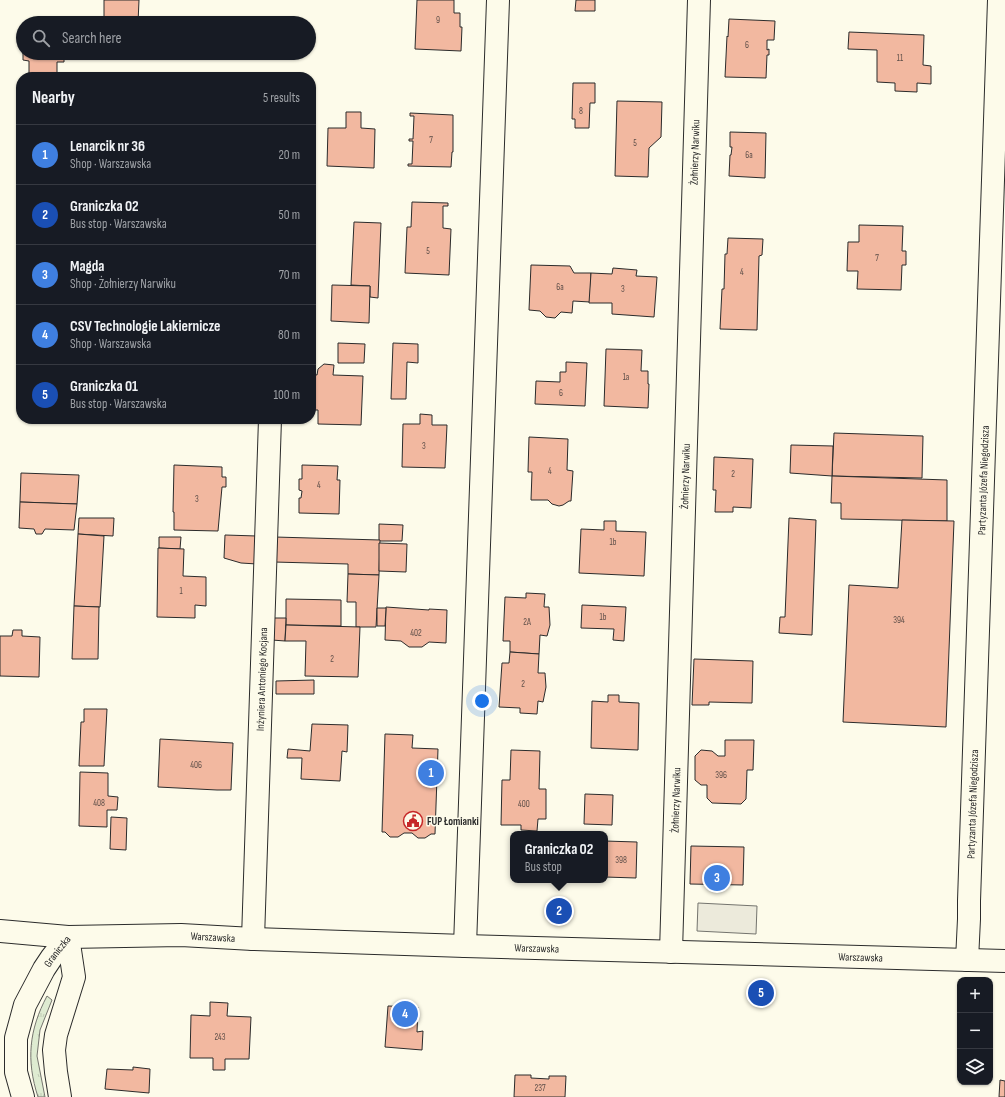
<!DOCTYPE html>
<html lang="en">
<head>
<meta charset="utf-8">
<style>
	:root { --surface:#171b24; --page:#242831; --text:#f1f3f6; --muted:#9ea1a6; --line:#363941; --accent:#d93025 }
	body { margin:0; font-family:"Sofia Sans Condensed",sans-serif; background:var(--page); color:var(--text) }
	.controls { position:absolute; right:12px; bottom:12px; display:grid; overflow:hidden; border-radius:8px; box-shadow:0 1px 3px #0004 }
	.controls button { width:36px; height:36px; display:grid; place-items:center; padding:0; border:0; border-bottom:1px solid var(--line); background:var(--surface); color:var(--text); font:20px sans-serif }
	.you { position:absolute; left:482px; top:701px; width:14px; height:14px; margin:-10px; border:3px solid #fff; border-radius:50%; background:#1a73e8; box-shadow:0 0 0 6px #1a73e833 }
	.badge { display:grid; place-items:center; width:26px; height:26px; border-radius:50%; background:var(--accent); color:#fff; font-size:13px; font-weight:700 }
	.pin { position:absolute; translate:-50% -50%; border:2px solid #fff; box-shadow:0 1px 4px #0006 }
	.popup { position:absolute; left:510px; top:831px; width:98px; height:52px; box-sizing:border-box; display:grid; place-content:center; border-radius:8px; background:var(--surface); filter:drop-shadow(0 1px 3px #0005); font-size:13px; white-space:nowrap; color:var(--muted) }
	.popup b { font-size:15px; color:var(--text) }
	.popup::after { content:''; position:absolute; left:50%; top:100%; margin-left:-8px; border:8px solid transparent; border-top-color:var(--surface) }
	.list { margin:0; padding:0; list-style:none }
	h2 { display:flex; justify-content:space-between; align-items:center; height:52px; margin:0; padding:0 16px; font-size:17px }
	h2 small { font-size:13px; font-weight:400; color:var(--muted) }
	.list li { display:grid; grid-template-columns:26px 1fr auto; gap:12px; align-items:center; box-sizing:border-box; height:60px; padding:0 16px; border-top:1px solid var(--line) }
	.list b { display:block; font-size:15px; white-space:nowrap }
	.list p { margin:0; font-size:13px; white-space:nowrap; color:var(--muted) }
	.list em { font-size:13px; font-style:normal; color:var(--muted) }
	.icon { flex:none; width:22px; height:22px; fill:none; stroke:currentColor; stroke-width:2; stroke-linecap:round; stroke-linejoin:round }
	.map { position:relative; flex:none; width:1005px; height:1097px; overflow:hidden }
	.search { position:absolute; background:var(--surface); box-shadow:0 1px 3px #0004; left:16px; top:16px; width:300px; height:44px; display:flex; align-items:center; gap:10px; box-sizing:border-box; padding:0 14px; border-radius:22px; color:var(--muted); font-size:15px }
	.panel { position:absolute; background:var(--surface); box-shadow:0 1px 3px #0004; left:16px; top:72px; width:300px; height:352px; border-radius:16px }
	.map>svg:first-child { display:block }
</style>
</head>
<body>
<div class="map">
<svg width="1005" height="1097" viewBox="0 0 1005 1097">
	<defs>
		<pattern id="grass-tufts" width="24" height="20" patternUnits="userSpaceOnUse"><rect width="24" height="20" fill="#deebd1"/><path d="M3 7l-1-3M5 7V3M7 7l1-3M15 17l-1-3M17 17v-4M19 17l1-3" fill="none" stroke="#bfcab4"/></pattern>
	</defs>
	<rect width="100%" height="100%" fill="#fdfbea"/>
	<path fill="url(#grass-tufts)" stroke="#74746e" d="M47,996L52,1000L40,1030L37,1056L45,1097H38C26,1060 29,1030 47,996Z"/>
	<polygon fill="#eceadb" stroke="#74746e" points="698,903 757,906 756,934 697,931"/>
	<g fill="#f2b8a0" stroke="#2b2b2b">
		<polygon points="104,0 139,0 138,23 104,23"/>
		<polygon points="417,0 454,0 454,13 460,13 460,27 462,27 461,51 415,49"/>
		<polygon points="576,0 595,0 595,11 575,11"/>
		<polygon points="729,19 775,21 774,40 767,40 767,50 769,49 769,55 767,55 766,78 725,77 727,36 728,37"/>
		<polygon points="849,32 924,35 923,65 931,66 931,84 917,83 917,92 895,91 895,83 877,82 877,50 848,49"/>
		<polygon points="23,53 64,53 64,62 57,62 57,76 29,75 29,61 23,60"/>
		<polygon points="29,75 57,76 57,77 29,77"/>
		<polygon points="573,83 595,83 595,103 590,103 589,128 575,128 575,119 572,119"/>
		<polygon points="617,101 662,102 661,137 649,148 648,177 615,176"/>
		<polygon points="346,112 361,112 361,128 375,129 374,168 327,166 328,128 346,128"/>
		<polygon points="410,113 453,115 453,152 452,152 451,167 408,166 408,164 412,164 413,141 409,141 409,139 413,139 414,116 410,116"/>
		<polygon points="730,132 766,133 765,178 729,176 730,155 731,155 732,147 730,147"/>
		<polygon points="19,177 21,177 21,222 18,222"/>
		<polygon points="412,202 448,203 448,206 443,206 443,228 451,229 449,275 405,273 407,227 411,227"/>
		<polygon points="354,222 381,223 378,298 370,297 370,286 351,285"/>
		<polygon points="859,225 903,226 902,251 906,251 906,265 902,265 901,290 857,289 858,271 847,271 848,242 859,242"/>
		<polygon points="728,238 763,239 762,255 759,256 757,330 720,329 722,289 724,289 725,254 727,254"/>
		<polygon points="531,265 570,266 574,273 591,273 590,302 573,301 572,313 561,312 555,318 546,317 540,311 529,310"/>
		<polygon points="613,268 637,270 636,276 657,277 654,317 612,314 612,303 589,303 591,273 612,274"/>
		<polygon points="332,285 370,286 369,323 331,321"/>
		<polygon points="338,343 365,344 364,363 338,363"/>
		<polygon points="393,343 418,344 418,363 407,362 406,399 391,399"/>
		<polygon points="606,349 642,350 641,371 648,371 648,384 649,384 648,408 604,406"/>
		<polygon points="21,356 21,396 20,396"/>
		<polygon points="566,362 587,363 585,406 535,404 536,381 560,382 560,372 566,372"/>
		<polygon points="324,364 334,365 333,375 363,376 361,425 318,424 318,410 312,410 311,411 311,374 317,375 318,369"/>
		<polygon points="420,414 432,415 432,425 447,425 445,468 402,467 403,424 420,424"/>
		<polygon points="834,433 923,436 922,478 832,476"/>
		<polygon points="529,437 568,439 567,470 573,471 571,501 569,501 563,505 559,506 552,504 548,500 531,500 532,472 528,472"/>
		<polygon points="791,445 833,446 832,476 790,473"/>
		<polygon points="714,457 753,459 751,508 733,507 733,512 715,512 716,490 713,490"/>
		<polygon points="174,465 222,467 222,477 226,477 226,487 222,487 218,531 174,530 174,512 173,512"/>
		<polygon points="302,465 338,466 337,480 340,480 339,514 299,513 299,498 301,498 302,491 299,490 299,479 302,479"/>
		<polygon points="21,473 79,475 77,504 20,502"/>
		<polygon points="832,476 947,480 947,521 841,519 841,503 831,503"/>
		<polygon points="20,502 77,504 74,530 45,529 42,534 36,534 34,529 19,528"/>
		<polygon points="79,518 114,518 113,536 78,534"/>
		<polygon points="789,518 816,520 812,635 779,633 780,617 785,617"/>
		<polygon points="902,520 954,521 946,727 843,722 849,585 898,588"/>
		<polygon points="604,521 616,521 616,531 646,532 644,576 579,573 581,529 604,530"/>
		<polygon points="379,524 403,525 402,541 380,541 379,540"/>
		<polygon points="78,534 104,536 100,607 74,606"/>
		<polygon points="225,535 257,536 257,564 241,563 224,558"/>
		<polygon points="159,537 181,537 180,549 159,548"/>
		<polygon points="275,537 380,540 379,575 348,574 348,564 274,562"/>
		<polygon points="379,543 407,544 406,572 379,571"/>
		<polygon points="158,548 184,549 183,576 206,577 206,606 195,605 195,618 157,617"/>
		<polygon points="348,574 379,575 376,627 356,627 356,602 347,602"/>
		<polygon points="526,593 545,594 544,607 549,607 550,625 547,636 540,635 539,654 510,652 510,641 503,641 505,597 526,598"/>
		<polygon points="286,599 341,600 341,626 286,625"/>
		<polygon points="582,605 626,607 624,641 613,640 614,629 581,628"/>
		<polygon points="74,606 99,607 98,659 72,659"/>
		<polygon points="386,607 429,610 429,609 447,610 446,643 429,642 422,647 409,647 401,641 385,640"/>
		<polygon points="377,608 386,608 385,626 377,626"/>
		<polygon points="272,618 286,618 285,641 272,640"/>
		<polygon points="286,625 360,627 358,677 305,676 306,641 285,641"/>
		<polygon points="13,630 22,630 22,636 40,637 39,677 0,676 0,636 12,636"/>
		<polygon points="510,652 539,654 538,673 545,673 546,687 543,702 538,701 537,714 520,713 520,708 499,707 502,663 509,663"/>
		<polygon points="694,659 753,661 752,703 709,702 709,705 692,705"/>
		<polygon points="314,680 314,694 276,694 276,681"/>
		<polygon points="608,695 619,695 619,702 639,703 638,750 591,748 592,701 608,702"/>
		<polygon points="84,709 107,709 104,766 79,766 81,722 84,722"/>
		<polygon points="312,724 348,725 347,752 342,751 340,781 301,779 302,758 287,758 288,749 310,751"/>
		<polygon points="385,734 413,735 412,748 438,749 435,834 431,834 425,838 418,838 412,833 404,833 398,837 390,837 385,832 382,832"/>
		<polygon points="160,739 233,743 231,790 217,790 158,787"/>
		<polygon points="725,740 754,740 753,770 747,770 746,799 741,804 712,803 707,798 707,785 701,785 695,780 695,756 701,750 712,751 718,756 725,756"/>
		<polygon points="511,750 540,751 539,789 546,789 546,819 538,819 537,831 521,830 521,825 501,825 502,780 510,780"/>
		<polygon points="80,772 108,773 108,796 118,797 117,810 107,810 107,827 79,826"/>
		<polygon points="585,794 613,795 612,825 584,824"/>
		<polygon points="111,817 127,818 126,850 110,849"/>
		<polygon points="605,841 637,842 636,878 605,877"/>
		<polygon points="691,846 744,847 743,885 690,884"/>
		<polygon points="210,1002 228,1003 227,1016 251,1017 249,1059 225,1059 225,1070 213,1070 213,1058 190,1058 191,1015 210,1016"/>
		<polygon points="388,1006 418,1007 417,1032 423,1031 422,1050 385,1047"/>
		<polygon points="133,1067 150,1069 149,1093 105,1089 107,1069 133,1070"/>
		<polygon points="515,1075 531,1075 531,1078 549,1079 549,1076 566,1076 565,1097 514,1097"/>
		<polygon points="1000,1080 1005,1081 1005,1097 999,1097"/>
	</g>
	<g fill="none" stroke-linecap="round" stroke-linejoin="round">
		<g stroke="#2b2b2b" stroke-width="24">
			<g id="minor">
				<polyline points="0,931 68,937"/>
				<path id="s1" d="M253,939L270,419"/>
				<polyline points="465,946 498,0"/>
				<path id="s2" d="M671,952L699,0"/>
				<path id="s3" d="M967,960L969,919V901L999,0"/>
			</g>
		</g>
		<g stroke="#2b2b2b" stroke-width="24">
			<g id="tertiary">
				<path id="s4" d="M68,937L181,935L253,939L465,946L1005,961"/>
				<path id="s5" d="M23,1097L16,1072V1038L25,1005L44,969L52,957L68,937"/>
				<polyline points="60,1097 56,1072 54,1050 56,1035 74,977 68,937"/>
			</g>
		</g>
		<use href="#minor" stroke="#fdfbea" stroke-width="22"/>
		<use href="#tertiary" stroke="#fdfbea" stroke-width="22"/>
	</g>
	<defs>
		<g id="civic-ring" transform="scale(1)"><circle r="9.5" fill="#fdfbea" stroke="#c62828" stroke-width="1.5"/><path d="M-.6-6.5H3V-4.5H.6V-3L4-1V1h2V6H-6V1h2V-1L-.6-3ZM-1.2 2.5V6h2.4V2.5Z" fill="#c62828"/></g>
	</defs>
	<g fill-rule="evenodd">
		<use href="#civic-ring" x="413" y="821"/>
	</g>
	<g text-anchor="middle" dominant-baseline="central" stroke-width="3" stroke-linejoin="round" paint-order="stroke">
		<g font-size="9" fill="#5d4e48">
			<text x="438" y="20">9</text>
			<text x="747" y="45">6</text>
			<text x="900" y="58">11</text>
			<text x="581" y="111">8</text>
			<text x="431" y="140">7</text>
			<text x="635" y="143">5</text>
			<text x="749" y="155">6a</text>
			<text x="428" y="251">5</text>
			<text x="877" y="258">7</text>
			<text x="742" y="272">4</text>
			<text x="560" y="287">6a</text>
			<text x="623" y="289">3</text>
			<text x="626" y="377">1a</text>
			<text x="561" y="393">6</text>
			<text x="424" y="446">3</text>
			<text x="550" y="471">4</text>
			<text x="733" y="474">2</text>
			<text x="319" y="485">4</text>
			<text x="197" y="499">3</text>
			<text x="613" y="542">1b</text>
			<text x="181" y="591">1</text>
			<text x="603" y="617">1b</text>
			<text x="899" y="620">394</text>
			<text x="527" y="622">2A</text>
			<text x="416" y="633">402</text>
			<text x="332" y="659">2</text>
			<text x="523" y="684">2</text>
			<text x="196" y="765">406</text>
			<text x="721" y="775">396</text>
			<text x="99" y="803">408</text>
			<text x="524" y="804">400</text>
			<text x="621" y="860">398</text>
			<text x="220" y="1037">243</text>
			<text x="540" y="1088">237</text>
		</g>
		<g font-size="11" fill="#2b2b2b" stroke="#fdfbea">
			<text stroke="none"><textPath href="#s2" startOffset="800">Żołnierzy Narwiku</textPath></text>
			<text stroke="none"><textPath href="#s2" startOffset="476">Żołnierzy Narwiku</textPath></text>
			<text stroke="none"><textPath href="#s3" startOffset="480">Partyzanta Józefa Niegodzisza</textPath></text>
			<text stroke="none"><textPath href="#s1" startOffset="260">Inżyniera Antoniego Kocjana</textPath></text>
			<text stroke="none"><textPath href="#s2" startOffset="152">Żołnierzy Narwiku</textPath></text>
			<text stroke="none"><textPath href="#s3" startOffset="156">Partyzanta Józefa Niegodzisza</textPath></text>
			<text stroke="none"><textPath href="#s4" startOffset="145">Warszawska</textPath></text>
			<text stroke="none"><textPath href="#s4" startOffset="469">Warszawska</textPath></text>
			<text stroke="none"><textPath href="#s5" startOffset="157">Graniczka</textPath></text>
			<text stroke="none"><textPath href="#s4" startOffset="793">Warszawska</textPath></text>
		</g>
		<g font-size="11" font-weight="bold" fill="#2b2b2b" stroke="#fdfbea" text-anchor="start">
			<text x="427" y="821">FUP Łomianki</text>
		</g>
	</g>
</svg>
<div class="controls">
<button>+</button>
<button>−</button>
<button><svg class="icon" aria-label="layers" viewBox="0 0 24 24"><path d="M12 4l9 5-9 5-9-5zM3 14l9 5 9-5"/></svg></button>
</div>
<div class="you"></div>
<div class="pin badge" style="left:431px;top:773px;background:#3f7fe0">1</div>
<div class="pin badge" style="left:559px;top:911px;background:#1a4fb4">2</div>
<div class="popup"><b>Graniczka 02</b>Bus stop</div>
<div class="pin badge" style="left:717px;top:878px;background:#3f7fe0">3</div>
<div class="pin badge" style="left:405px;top:1014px;background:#3f7fe0">4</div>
<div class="pin badge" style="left:761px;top:993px;background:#1a4fb4">5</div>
<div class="search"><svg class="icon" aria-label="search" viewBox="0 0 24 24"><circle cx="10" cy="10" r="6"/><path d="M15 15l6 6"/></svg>Search here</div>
<section class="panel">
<h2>Nearby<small>5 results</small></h2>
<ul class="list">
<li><span class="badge" style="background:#3f7fe0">1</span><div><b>Lenarcik nr 36</b><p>Shop · Warszawska</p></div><em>20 m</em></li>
<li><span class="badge" style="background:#1a4fb4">2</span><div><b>Graniczka 02</b><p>Bus stop · Warszawska</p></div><em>50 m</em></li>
<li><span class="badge" style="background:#3f7fe0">3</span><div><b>Magda</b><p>Shop · Żołnierzy Narwiku</p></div><em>70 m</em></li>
<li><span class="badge" style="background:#3f7fe0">4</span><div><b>CSV Technologie Lakiernicze</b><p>Shop · Warszawska</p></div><em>80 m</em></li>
<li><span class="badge" style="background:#1a4fb4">5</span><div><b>Graniczka 01</b><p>Bus stop · Warszawska</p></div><em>100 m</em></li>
</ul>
</section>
</div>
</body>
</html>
